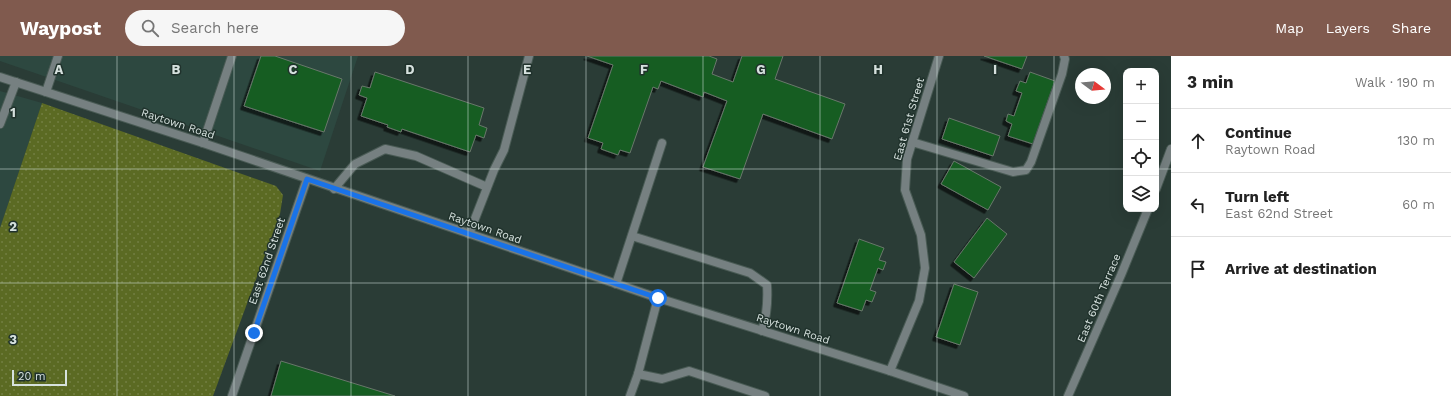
<!DOCTYPE html>
<html lang="en">
<head>
<meta charset="utf-8">
<style>
	:root { --surface:#fff; --page:#f6f6f6; --text:#222; --muted:#767676; --line:#e0e0e0; --accent:#805a4e }
	body { margin:0; font-family:"Work Sans",sans-serif; background:var(--page); color:var(--text) }
	.controls { position:absolute; right:12px; top:12px; display:grid; overflow:hidden; border-radius:8px; box-shadow:0 4px 16px #0002 }
	.controls button { width:36px; height:36px; display:grid; place-items:center; padding:0; border:0; border-bottom:1px solid var(--line); background:var(--surface); color:var(--text); font:20px sans-serif }
	.compass { position:absolute; left:1075px; top:12px; width:36px; height:36px; border-radius:50%; background:var(--surface); box-shadow:0 4px 16px #0002; rotate:106deg }
	.scale { position:absolute; left:12px; bottom:10px; width:55px; box-sizing:border-box; padding-left:4px; border:2px solid #d6e1de; border-top:0; font-size:11px; line-height:14px; white-space:nowrap; color:#d6e1de; -webkit-text-stroke:3px #20322c; paint-order:stroke }
	.stop { position:absolute; width:12px; height:12px; margin:-9px; border:3px solid #1a73e8; border-radius:50%; background:#fff }
	.stop.end { background:#1a73e8; border-color:#fff; box-shadow:0 1px 4px #0008 }
	.list { margin:0; padding:0; list-style:none }
	h2 { display:flex; justify-content:space-between; align-items:center; height:52px; margin:0; padding:0 16px; font-size:17px }
	h2 small { font-size:13px; font-weight:400; color:var(--muted) }
	.list li { display:grid; grid-template-columns:26px 1fr auto; gap:12px; align-items:center; box-sizing:border-box; height:64px; padding:0 16px; border-top:1px solid var(--line) }
	.list b { display:block; font-size:15px; white-space:nowrap }
	.list p { margin:0; font-size:13px; white-space:nowrap; color:var(--muted) }
	.list em { font-size:13px; font-style:normal; color:var(--muted) }
	.icon { flex:none; width:22px; height:22px; fill:none; stroke:currentColor; stroke-width:2; stroke-linecap:round; stroke-linejoin:round }
	.map { position:relative; flex:none; width:1171px; height:340px; overflow:hidden }
	header { display:flex; align-items:center; gap:24px; box-sizing:border-box; height:56px; padding:0 20px; background:var(--accent); color:#fff }
	header strong { font-size:19px }
	nav { display:flex; gap:22px; margin-inline-start:auto; font-size:14px }
	.search { width:280px; height:36px; background:var(--page); display:flex; align-items:center; gap:10px; box-sizing:border-box; padding:0 14px; border-radius:22px; color:var(--muted); font-size:15px }
	main { display:flex }
	aside { flex:1; background:var(--surface) }
	.map>svg:first-child { display:block }
</style>
</head>
<body>
<header>
<strong>Waypost</strong>
<div class="search"><svg class="icon" aria-label="search" viewBox="0 0 24 24"><circle cx="10" cy="10" r="6"/><path d="M15 15l6 6"/></svg>Search here</div>
<nav><a>Map</a><a>Layers</a><a>Share</a></nav>
</header>
<main>
<div class="map">
<svg width="1171" height="340" viewBox="0 0 1171 340">
	<defs>
		<pattern id="grass-dots" width="8" height="8" patternUnits="userSpaceOnUse"><rect width="8" height="8" fill="#5b6a23"/><path d="M2 2h.1M6 6h.1" fill="none" stroke="#727f42" stroke-width="1.8" stroke-linecap="round"/></pattern>
		<filter id="shadow"><feDropShadow dx="-3.5" dy="3.5" stdDeviation="0" flood-color="#0009"/></filter>
	</defs>
	<rect width="100%" height="100%" fill="#2a3c36"/>
	<g fill="#2d4840">
		<polygon points="0,0 358,0 320,115 0,5"/>
		<polygon points="0,35 42,47 0,172"/>
	</g>
	<polygon fill="url(#grass-dots)" points="42,47 276,130 283,139 280,158 213,340 0,340 0,172"/>
	<g fill="#135d24" stroke="#69776a" filter="url(#shadow)">
		<polygon points="261,0 275,0 342,23 324,76 244,50"/>
		<polygon points="587,0 709,0 717,3 712,18 733,26 742,0 783,0 775,23 845,48 832,83 763,58 740,123 703,111 727,45 704,36 703,41 661,25 658,33 653,31 630,97 620,94 618,99 601,93 603,87 588,82 613,9"/>
		<polygon points="984,0 1027,0 1022,13"/>
		<polygon points="375,16 484,52 479,69 487,72 484,82 476,79 470,96 402,73 401,76 387,71 388,69 361,60 367,42 359,39 362,30 370,32"/>
		<polygon points="1030,16 1055,25 1033,88 1008,80 1012,68 1006,65 1008,58 1014,60 1022,37 1016,35 1020,25 1026,27"/>
		<polygon points="949,62 1000,80 993,100 942,83"/>
		<polygon points="954,105 1001,131 988,154 941,128"/>
		<polygon points="987,162 1007,178 974,222 954,206"/>
		<polygon points="859,183 884,192 879,204 886,206 883,214 878,212 870,234 876,236 872,246 866,244 862,255 837,247"/>
		<polygon points="954,228 978,236 960,289 936,281"/>
		<polygon points="281,305 395,340 271,340"/>
	</g>
	<g fill="none" stroke-linecap="round" stroke-linejoin="round">
		<g stroke="#495a54" stroke-width="10">
			<g id="service">
				<polyline points="46,36 58,0"/>
				<polyline points="0,68 16,26"/>
				<polyline points="912,86 1013,116 1026,114 1031,106 1062,18 1065,3 1064,0"/>
				<polyline points="334,133 355,108 385,93 416,100 487,131"/>
				<polyline points="469,178 494,114 504,94 529,0"/>
				<path d="M632,180L750,217L767,229C768,245 767,259 762,275"/>
				<polyline points="616,228 662,87"/>
				<polyline points="638,318 662,323 689,315 765,340"/>
			</g>
		</g>
		<g stroke="#495a54" stroke-width="10">
			<g id="minor">
				<polyline points="0,21 203,87 658,242 890,315 964,340"/>
				<polyline points="203,87 232,0"/>
				<polyline points="1156,133 1171,93"/>
				<polyline points="890,315 919,245 925,212 921,179 905,134 907,103 939,0"/>
				<polyline points="232,340 307,123"/>
				<polyline points="630,340 638,318 658,242"/>
				<polyline points="1068,340 1121,219 1148,153"/>
			</g>
		</g>
		<use href="#service" stroke="#768081" stroke-width="8"/>
		<use href="#minor" stroke="#768081" stroke-width="8"/>
	</g>
	<g fill="none" stroke-linecap="round" stroke-linejoin="round">
		<polyline stroke="#1a73e8" stroke-width="5" points="254,277 307,123 658,242"/>
	</g>
	<path fill="none" stroke="#d6e1de" stroke-width="1" stroke-opacity="0.55" d="M117,0V340M234,0V340M351,0V340M468,0V340M586,0V340M703,0V340M820,0V340M937,0V340M1054,0V340M0,113H1126M1156,113H1171M0,227H1171"/>
	<g text-anchor="middle" dominant-baseline="central" stroke-width="3" stroke-linejoin="round" paint-order="stroke">
		<g font-size="11" fill="#d6e1de" stroke="#20322c">
			<text transform="translate(909 63) rotate(-74)">East 61st Street</text>
			<text transform="translate(178 68) rotate(18)">Raytown Road</text>
			<text transform="translate(485 172) rotate(19)">Raytown Road</text>
			<text transform="translate(267 205) rotate(-71)">East 62nd Street</text>
			<text transform="translate(1099 242) rotate(-67)">East 60th Terrace</text>
			<text transform="translate(793 273) rotate(18)">Raytown Road</text>
		</g>
	</g>
	<g font-size="13" text-anchor="middle" font-weight="bold" fill="#d6e1de" stroke="#20322c" stroke-width="3" stroke-linejoin="round" paint-order="stroke">
		<text x="59" y="18">A</text>
		<text x="176" y="18">B</text>
		<text x="293" y="18">C</text>
		<text x="410" y="18">D</text>
		<text x="527" y="18">E</text>
		<text x="644" y="18">F</text>
		<text x="761" y="18">G</text>
		<text x="878" y="18">H</text>
		<text x="995" y="18">I</text>
		<text x="13" y="61">1</text>
		<text x="13" y="175">2</text>
		<text x="13" y="288">3</text>
	</g>
</svg>
<div class="controls">
<button>+</button>
<button>−</button>
<button><svg class="icon" aria-label="locate" viewBox="0 0 24 24"><circle cx="12" cy="12" r="6"/><path d="M12 2v4M12 18v4M2 12h4M18 12h4"/></svg></button>
<button><svg class="icon" aria-label="layers" viewBox="0 0 24 24"><path d="M12 4l9 5-9 5-9-5zM3 14l9 5 9-5"/></svg></button>
</div>
<svg class="compass" viewBox="-18 -18 36 36"><path d="M0-13l5 13h-10z" fill="#e53935"/><path d="M0 13l5-13h-10z" fill="#767676"/></svg>
<div class="scale">20 m</div>
<div class="stop" style="left:658px;top:242px"></div>
<div class="stop end" style="left:254px;top:277px"></div>
</div>
<aside>
<h2>3 min<small>Walk · 190 m</small></h2>
<ul class="list">
<li><svg class="icon" aria-label="ahead" viewBox="0 0 24 24"><path d="M12 20V5M6 11l6-6 6 6"/></svg><div><b>Continue</b><p>Raytown Road</p></div><em>130 m</em></li>
<li><svg class="icon" aria-label="left" viewBox="0 0 24 24"><path d="M17 20v-9H6M10 6l-5 5 5 5"/></svg><div><b>Turn left</b><p>East 62nd Street</p></div><em>60 m</em></li>
<li><svg class="icon" aria-label="arrive" viewBox="0 0 24 24"><path d="M6 21V4h12l-3 4 3 4H6"/></svg><div><b>Arrive at destination</b></div></li>
</ul>
</aside>
</main>
</body>
</html>
